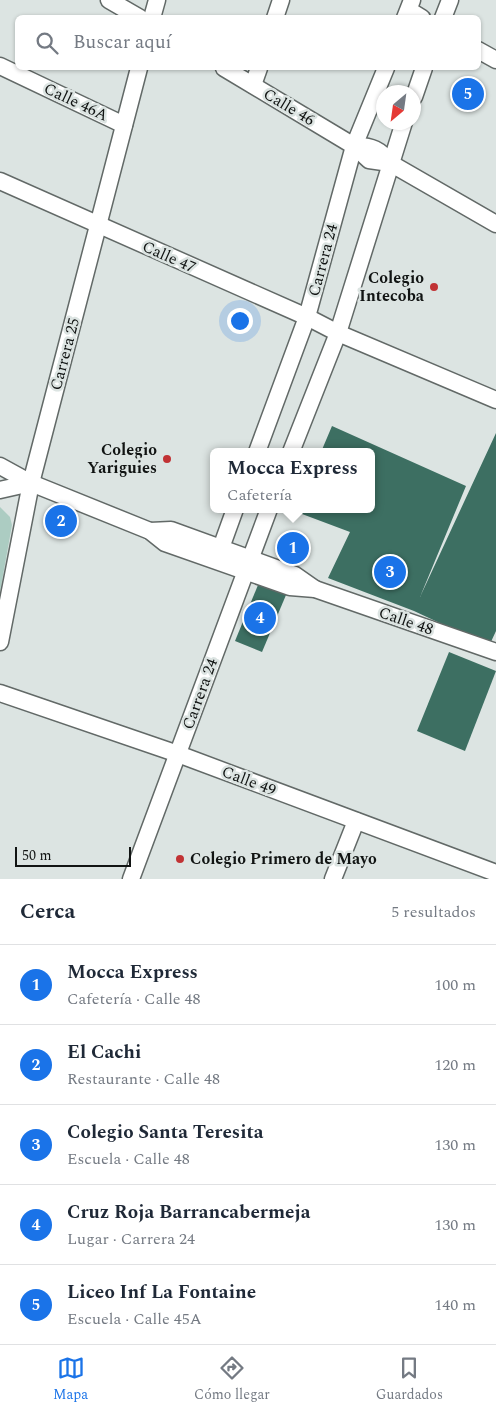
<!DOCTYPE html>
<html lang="es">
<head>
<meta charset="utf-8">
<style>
	:root { --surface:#fff; --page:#f6f6f7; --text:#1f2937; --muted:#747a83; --line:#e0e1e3; --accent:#1a73e8 }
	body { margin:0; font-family:Spectral,serif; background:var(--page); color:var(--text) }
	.compass { position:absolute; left:376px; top:85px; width:45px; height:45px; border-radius:50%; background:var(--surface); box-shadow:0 1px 4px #0004; rotate:209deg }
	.scale { position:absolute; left:15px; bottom:12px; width:116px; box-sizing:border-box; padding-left:5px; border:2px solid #111413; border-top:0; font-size:14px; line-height:18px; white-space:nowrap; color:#111413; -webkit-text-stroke:4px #dce4e2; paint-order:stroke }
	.you { position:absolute; left:239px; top:320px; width:18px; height:18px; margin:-12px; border:4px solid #fff; border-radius:50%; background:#1a73e8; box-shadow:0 0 0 8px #1a73e833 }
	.badge { display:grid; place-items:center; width:32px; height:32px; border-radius:50%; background:var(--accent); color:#fff; font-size:16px; font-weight:700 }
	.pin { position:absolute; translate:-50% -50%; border:2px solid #fff; box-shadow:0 1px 5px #0006 }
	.popup { position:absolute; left:210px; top:448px; width:165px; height:65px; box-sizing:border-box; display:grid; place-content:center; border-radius:8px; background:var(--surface); filter:drop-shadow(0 1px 4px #0005); font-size:16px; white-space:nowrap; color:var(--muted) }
	.popup b { font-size:19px; color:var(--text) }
	.popup::after { content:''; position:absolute; left:50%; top:100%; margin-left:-10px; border:10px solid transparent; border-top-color:var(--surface) }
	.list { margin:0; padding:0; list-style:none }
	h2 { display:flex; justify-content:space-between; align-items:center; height:65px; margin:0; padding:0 20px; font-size:21px }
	h2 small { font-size:16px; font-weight:400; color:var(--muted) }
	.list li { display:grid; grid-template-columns:32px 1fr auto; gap:15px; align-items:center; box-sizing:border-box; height:80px; padding:0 20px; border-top:1px solid var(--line) }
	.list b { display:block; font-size:19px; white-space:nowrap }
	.list p { margin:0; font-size:16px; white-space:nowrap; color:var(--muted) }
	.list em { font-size:16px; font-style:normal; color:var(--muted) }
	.icon { flex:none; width:28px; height:28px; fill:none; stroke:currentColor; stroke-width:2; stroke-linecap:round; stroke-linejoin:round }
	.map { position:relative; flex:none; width:496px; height:879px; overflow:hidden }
	.search { position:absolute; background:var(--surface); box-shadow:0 1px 4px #0004; left:15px; right:15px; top:15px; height:55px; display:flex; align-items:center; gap:12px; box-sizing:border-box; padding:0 18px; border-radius:8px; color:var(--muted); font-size:19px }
	.sheet { height:465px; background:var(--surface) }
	nav { display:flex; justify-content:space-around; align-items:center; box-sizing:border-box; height:70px; border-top:1px solid var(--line); background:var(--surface); font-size:14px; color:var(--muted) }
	nav a { display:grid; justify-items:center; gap:2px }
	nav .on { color:var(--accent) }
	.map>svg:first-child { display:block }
</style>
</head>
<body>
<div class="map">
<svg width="496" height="879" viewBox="0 0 496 879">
	<rect width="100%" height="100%" fill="#dce4e2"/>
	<polygon fill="#acccc2" points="0,507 10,517 12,525 0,592"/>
	<g fill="#3d6f62">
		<polygon points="332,426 466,486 420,597 496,433 496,631 489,646 414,611 328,578 350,532 294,511 295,509 372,509 372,452 321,452"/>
		<polygon points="258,585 286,595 262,652 235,641"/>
		<polygon points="449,652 496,671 465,751 417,731"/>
	</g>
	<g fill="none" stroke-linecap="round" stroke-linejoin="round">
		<g stroke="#626967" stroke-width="19">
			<g id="minor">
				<polyline points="109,0 140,18"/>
				<polyline points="409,10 422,18"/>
				<polyline points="152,18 157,0"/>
				<polyline points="275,18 281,0"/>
				<polyline points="405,18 412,0"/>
				<polyline points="443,18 450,0"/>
				<polyline points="478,50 496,60"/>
				<polyline points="0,66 124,125"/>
				<polyline points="224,68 354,146 369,160 390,163"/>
				<polyline points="253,85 259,68"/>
				<polyline points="414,97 424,68"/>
				<path d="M354,146C371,145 381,150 390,163L496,224"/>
				<polyline points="0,181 307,317 338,333 496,400"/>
				<polyline points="257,452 307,317 354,146 386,68"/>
				<polyline points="291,452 338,333 404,122"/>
				<polyline points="0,466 31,483 150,531 165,543 290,587 315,589 496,652"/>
				<polyline points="0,490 31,483"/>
				<polyline points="150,531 171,530 295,575 315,589"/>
				<polyline points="217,559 235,509"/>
				<polyline points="0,642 31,483 139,68"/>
				<polyline points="0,693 178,754 496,873"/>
				<polyline points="131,879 269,509"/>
				<polyline points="333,879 356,821"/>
			</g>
		</g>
		<use href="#minor" stroke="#fff" stroke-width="16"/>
	</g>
	<g fill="#c13234" stroke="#dce4e2" stroke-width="2">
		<circle cx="434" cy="287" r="5"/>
		<circle cx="167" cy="459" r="5"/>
		<circle cx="180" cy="859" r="5"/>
	</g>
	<g text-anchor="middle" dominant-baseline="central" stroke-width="5" stroke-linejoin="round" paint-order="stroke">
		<g font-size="16" fill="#111413" stroke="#dce4e2">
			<text transform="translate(76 102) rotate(25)">Calle 46A</text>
			<text transform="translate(289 107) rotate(31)">Calle 46</text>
			<text transform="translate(169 257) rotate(24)">Calle 47</text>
			<text transform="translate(323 260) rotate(-75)">Carrera 24</text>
			<text transform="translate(65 354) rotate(-75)">Carrera 25</text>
			<text transform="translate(406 621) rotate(19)">Calle 48</text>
			<text transform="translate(200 694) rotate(-70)">Carrera 24</text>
			<text transform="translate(249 781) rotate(21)">Calle 49</text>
		</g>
		<g font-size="16" font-weight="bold" fill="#111413" stroke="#dce4e2" text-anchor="end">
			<text x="424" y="278">Colegio<tspan x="424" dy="18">Intecoba</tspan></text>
			<text x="157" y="450">Colegio<tspan x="157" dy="18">Yariguies</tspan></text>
			<text x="190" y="859" text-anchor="start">Colegio Primero de Mayo</text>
		</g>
	</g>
</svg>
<svg class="compass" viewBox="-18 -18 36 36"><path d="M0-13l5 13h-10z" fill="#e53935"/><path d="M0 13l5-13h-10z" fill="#747a83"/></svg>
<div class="scale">50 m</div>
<div class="you"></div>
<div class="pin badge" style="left:293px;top:548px">1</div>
<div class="popup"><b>Mocca Express</b>Cafetería</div>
<div class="pin badge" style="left:61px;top:521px">2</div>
<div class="pin badge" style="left:390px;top:572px">3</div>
<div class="pin badge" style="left:260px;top:618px">4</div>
<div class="pin badge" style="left:468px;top:94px">5</div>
<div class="search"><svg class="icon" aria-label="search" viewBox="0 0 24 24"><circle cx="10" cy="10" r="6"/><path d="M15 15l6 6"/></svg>Buscar aquí</div>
</div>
<section class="sheet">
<h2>Cerca<small>5 resultados</small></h2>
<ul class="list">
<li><span class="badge">1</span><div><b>Mocca Express</b><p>Cafetería · Calle 48</p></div><em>100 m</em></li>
<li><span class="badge">2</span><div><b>El Cachi</b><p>Restaurante · Calle 48</p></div><em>120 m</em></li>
<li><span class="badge">3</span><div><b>Colegio Santa Teresita</b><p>Escuela · Calle 48</p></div><em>130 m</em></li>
<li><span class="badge">4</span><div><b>Cruz Roja Barrancabermeja</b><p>Lugar · Carrera 24</p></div><em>130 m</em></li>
<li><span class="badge">5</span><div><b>Liceo Inf La Fontaine</b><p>Escuela · Calle 45A</p></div><em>140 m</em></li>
</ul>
</section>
<nav>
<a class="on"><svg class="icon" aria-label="map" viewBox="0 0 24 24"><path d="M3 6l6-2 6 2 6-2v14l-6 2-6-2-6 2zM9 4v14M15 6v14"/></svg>Mapa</a>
<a><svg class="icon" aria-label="directions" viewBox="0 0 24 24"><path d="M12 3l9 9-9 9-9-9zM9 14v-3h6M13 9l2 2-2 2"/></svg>Cómo llegar</a>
<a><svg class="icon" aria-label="saved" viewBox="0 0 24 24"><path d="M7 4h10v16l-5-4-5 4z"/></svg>Guardados</a>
</nav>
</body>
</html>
